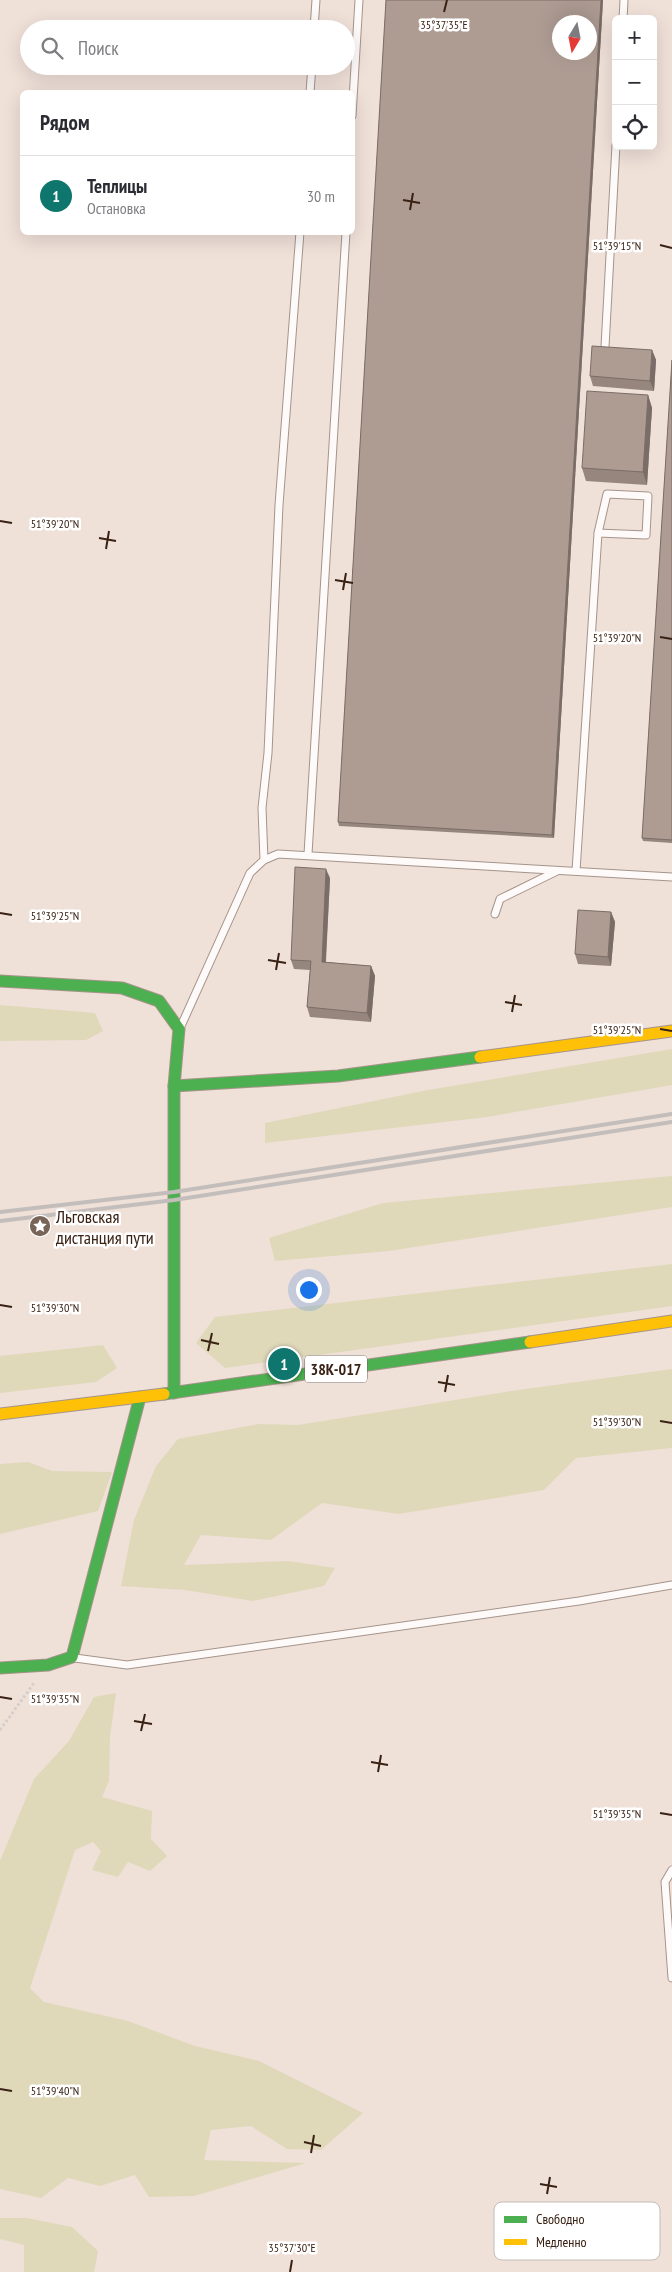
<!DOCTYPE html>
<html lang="ru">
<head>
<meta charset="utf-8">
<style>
	:root { --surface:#fff; --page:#f2f2f3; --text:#2b2b33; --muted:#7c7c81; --line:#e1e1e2; --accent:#0f766e }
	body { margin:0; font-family:"PT Sans Narrow",sans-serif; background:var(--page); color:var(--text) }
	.controls { position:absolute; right:15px; top:15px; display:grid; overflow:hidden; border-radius:8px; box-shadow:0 5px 20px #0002 }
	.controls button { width:45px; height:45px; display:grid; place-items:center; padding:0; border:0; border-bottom:1px solid var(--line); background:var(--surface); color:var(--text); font:25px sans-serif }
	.compass { position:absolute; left:552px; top:15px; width:45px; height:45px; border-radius:50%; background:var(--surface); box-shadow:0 5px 20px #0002; rotate:190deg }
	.you { position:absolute; left:308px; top:1289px; width:18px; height:18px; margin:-12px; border:4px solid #fff; border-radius:50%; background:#1a73e8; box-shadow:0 0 0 8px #1a73e833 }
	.badge { display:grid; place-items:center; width:32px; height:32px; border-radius:50%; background:var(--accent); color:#fff; font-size:16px; font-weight:700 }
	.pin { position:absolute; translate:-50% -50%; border:2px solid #fff; box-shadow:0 1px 5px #0006 }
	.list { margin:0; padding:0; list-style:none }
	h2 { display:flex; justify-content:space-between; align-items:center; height:65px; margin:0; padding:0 20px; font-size:21px }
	h2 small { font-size:16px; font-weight:400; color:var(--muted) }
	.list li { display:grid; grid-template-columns:32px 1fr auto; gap:15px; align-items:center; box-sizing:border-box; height:80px; padding:0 20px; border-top:1px solid var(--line) }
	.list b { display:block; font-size:19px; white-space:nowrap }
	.list p { margin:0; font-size:16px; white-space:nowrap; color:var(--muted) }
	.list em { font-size:16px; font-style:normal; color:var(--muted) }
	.icon { flex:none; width:28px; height:28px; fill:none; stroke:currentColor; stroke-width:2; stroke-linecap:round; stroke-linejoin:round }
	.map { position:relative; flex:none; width:672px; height:2272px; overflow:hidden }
	.search { position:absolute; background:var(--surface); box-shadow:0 5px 20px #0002; left:20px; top:20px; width:335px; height:55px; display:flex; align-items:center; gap:12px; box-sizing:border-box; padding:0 18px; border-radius:28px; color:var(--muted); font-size:19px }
	.panel { position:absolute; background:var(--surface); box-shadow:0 5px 20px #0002; left:20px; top:90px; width:335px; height:145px; border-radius:8px }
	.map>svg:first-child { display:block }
</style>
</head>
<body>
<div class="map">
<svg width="672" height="2272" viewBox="0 0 672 2272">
	<rect width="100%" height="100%" fill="#efe0d8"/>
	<g fill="#dfd9ba">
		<polygon points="0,1005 95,1013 103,1031 86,1040 0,1041"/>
		<polygon points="672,1049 672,1085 487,1117 265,1143 265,1123 428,1090"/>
		<polygon points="672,1176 672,1207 389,1251 275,1261 269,1238 383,1203"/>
		<polygon points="672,1264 672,1306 225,1368 196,1343 215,1317"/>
		<polygon points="103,1345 117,1368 96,1382 0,1393 0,1356"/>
		<polygon points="672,1369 672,1448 576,1458 544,1490 399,1514 322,1503 271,1540 201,1535 184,1565 288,1561 335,1568 324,1586 253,1601 185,1590 121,1586 134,1520 156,1466 178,1439 258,1424 298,1425 518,1390"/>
		<polygon points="28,1462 52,1471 112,1472 98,1511 0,1534 0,1464"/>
		<polygon points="116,1693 110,1737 109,1781 102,1797 152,1811 151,1839 167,1856 150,1871 128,1862 118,1877 92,1870 101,1851 93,1842 75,1850 30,1988 44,2002 128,2021 195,2046 259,2061 363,2113 321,2150 287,2149 251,2126 211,2130 204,2160 306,2163 194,2196 149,2197 135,2175 100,2186 68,2178 41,2198 0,2189 0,1861 34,1779 69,1741 94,1697"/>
		<polygon points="0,2218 27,2218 72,2227 98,2251 94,2272 24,2272 24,2245 0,2239"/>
	</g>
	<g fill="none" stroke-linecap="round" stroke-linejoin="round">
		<g stroke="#a5948a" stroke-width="9">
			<g id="lane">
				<polyline points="623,19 624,0"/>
				<polyline points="314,29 316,0"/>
				<polyline points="310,92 312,66"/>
				<polyline points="352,116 359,0"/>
				<polyline points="605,347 616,145"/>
				<polyline points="308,854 346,232"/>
				<polyline points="264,860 262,808 268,753 279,505 300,232"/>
				<polyline points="576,871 598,533 646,535 648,496 607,494 598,533"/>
				<polyline points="495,914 500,899 557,871"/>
				<polyline points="181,1026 250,873 264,860 278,854 672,877"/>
				<polyline points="75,1658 127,1665 579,1601 672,1585"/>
				<polyline points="672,1870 665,1882 672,1978"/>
			</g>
		</g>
		<g stroke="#a5948a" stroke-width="13">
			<g id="fast">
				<polyline points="0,981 122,988 159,1001 179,1029 174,1086 174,1393"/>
				<polyline points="174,1086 338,1076 480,1057"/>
				<polyline points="164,1394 530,1342"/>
				<polyline points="0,1668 48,1665 72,1657 140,1397"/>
			</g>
		</g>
		<g stroke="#a5948a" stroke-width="13">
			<g id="slow">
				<polyline points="480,1057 672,1031"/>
				<polyline points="530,1342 672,1321"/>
				<polyline points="0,1414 164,1394"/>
			</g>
		</g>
		<polyline stroke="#d4cecb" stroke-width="3" stroke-dasharray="2.5 2.5" stroke-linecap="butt" points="0,1730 34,1683"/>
		<use href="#lane" stroke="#fdfaf9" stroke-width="7"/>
		<use href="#fast" stroke="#4caf50" stroke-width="11"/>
		<use href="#slow" stroke="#ffc107" stroke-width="11"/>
		<g stroke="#c3bebb" stroke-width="4">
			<polyline points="0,1212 174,1192 672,1114"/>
			<polyline points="0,1221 174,1200 672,1122"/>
		</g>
	</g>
	<g fill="#96867e">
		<polygon points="386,0 603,0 554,838 339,826 338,822"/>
		<polygon points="652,350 656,360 654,391 593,386 590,376"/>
		<polygon points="672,360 672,843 643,841 642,838"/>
		<polygon points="648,395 652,408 647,485 586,481 582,468"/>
		<polygon points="330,878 326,962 371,966 375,976 371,1022 310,1017 307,1007 310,970 294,969 291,960"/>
		<polygon points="611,912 615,922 611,966 578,964 575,954"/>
	</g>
	<g fill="#7a6d67">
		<polygon points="601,0 603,0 554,838 552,835"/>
		<polygon points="652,350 656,360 654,391 650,381"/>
		<polygon points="648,395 652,408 647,485 643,472"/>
		<polygon points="326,869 330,878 325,972 322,962"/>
		<polygon points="611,912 615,922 611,966 608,957"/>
		<polygon points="371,966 375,976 371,1022 367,1013"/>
	</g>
	<g fill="#ae9c93" stroke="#7a6d67" fill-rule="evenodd">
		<path d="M386,0H601L552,835L338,822ZM560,22H590V52H560Z"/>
		<polygon points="592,346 652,350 650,381 590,376"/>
		<polygon points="672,360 672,840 642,838"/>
		<polygon points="587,391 648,395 643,472 582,468"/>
		<polygon points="295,867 326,869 322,962 371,966 367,1013 307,1007 311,961 291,960"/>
		<polygon points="578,910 611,912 608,957 575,954"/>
	</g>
	<path fill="none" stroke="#392113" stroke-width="2" d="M444,12L447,0M403,200L420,203M410,210L413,193M660,245L672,248M0,521L12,523M99,538L116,541M106,549L109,531M335,580L353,583M343,590L346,573M660,637L672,639M0,913L12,915M268,960L286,963M276,970L279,953M505,1002L522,1005M512,1012L515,995M660,1029L672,1031M0,1305L12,1307M201,1340L219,1344M208,1351L212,1333M438,1382L455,1385M445,1392L448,1375M660,1421L672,1423M0,1697L12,1699M134,1721L152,1724M141,1731L145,1714M371,1762L388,1765M378,1772L381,1755M660,1813L672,1815M0,2089L12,2091M304,2142L321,2146M311,2153L314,2135M540,2184L557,2187M547,2194L550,2177M290,2272L292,2260"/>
	<defs>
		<g id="sight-disc" transform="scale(1.125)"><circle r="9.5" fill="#796458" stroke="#fff"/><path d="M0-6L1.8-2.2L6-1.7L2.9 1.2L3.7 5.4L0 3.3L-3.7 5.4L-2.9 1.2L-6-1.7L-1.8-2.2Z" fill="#fff"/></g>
	</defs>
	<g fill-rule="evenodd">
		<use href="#sight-disc" x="40" y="1226"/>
	</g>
	<g text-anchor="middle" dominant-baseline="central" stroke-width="5" stroke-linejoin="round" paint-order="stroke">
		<rect fill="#fff" stroke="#74645a" stroke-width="1" x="305" y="1355.5" width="62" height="27" rx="4"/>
		<g font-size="16" font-weight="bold" fill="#392113">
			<text x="336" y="1369">38К-017</text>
		</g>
		<g font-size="18" fill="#392113" stroke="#fff" text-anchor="start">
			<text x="56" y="1216">Льговская<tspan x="56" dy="21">дистанция пути</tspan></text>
		</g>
	</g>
	<rect x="494" y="2202" width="166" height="58" rx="8" fill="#fff" stroke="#c4bcb8" stroke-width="1"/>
	<rect x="504" y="2216" width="23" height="7" fill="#4caf50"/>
	<rect x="504" y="2239" width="23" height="6" fill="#ffc107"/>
	<g font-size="14" fill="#392113">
		<text x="536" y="2224">Свободно</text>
		<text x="536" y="2247">Медленно</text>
	</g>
	<g font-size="12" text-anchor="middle" fill="#392113" stroke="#fff" stroke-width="5" stroke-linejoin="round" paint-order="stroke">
		<text x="444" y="29">35°37'35"E</text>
		<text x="617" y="250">51°39'15"N</text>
		<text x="55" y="528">51°39'20"N</text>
		<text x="617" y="642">51°39'20"N</text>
		<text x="55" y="920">51°39'25"N</text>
		<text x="617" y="1034">51°39'25"N</text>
		<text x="55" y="1312">51°39'30"N</text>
		<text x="617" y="1426">51°39'30"N</text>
		<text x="55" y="1703">51°39'35"N</text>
		<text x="617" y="1818">51°39'35"N</text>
		<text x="55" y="2095">51°39'40"N</text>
		<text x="292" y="2252">35°37'30"E</text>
	</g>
</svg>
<div class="controls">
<button>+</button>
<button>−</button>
<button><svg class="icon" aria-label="locate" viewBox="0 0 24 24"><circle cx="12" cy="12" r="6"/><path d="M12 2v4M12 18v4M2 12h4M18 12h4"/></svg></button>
</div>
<svg class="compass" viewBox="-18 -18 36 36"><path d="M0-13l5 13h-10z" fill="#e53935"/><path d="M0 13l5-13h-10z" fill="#7c7c81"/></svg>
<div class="you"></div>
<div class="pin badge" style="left:284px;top:1364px">1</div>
<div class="search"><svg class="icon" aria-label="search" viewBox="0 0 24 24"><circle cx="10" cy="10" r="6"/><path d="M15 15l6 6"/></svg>Поиск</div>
<section class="panel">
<h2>Рядом<small></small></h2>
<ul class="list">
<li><span class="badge">1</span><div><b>Теплицы</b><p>Остановка</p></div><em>30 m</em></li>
</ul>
</section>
</div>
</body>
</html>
